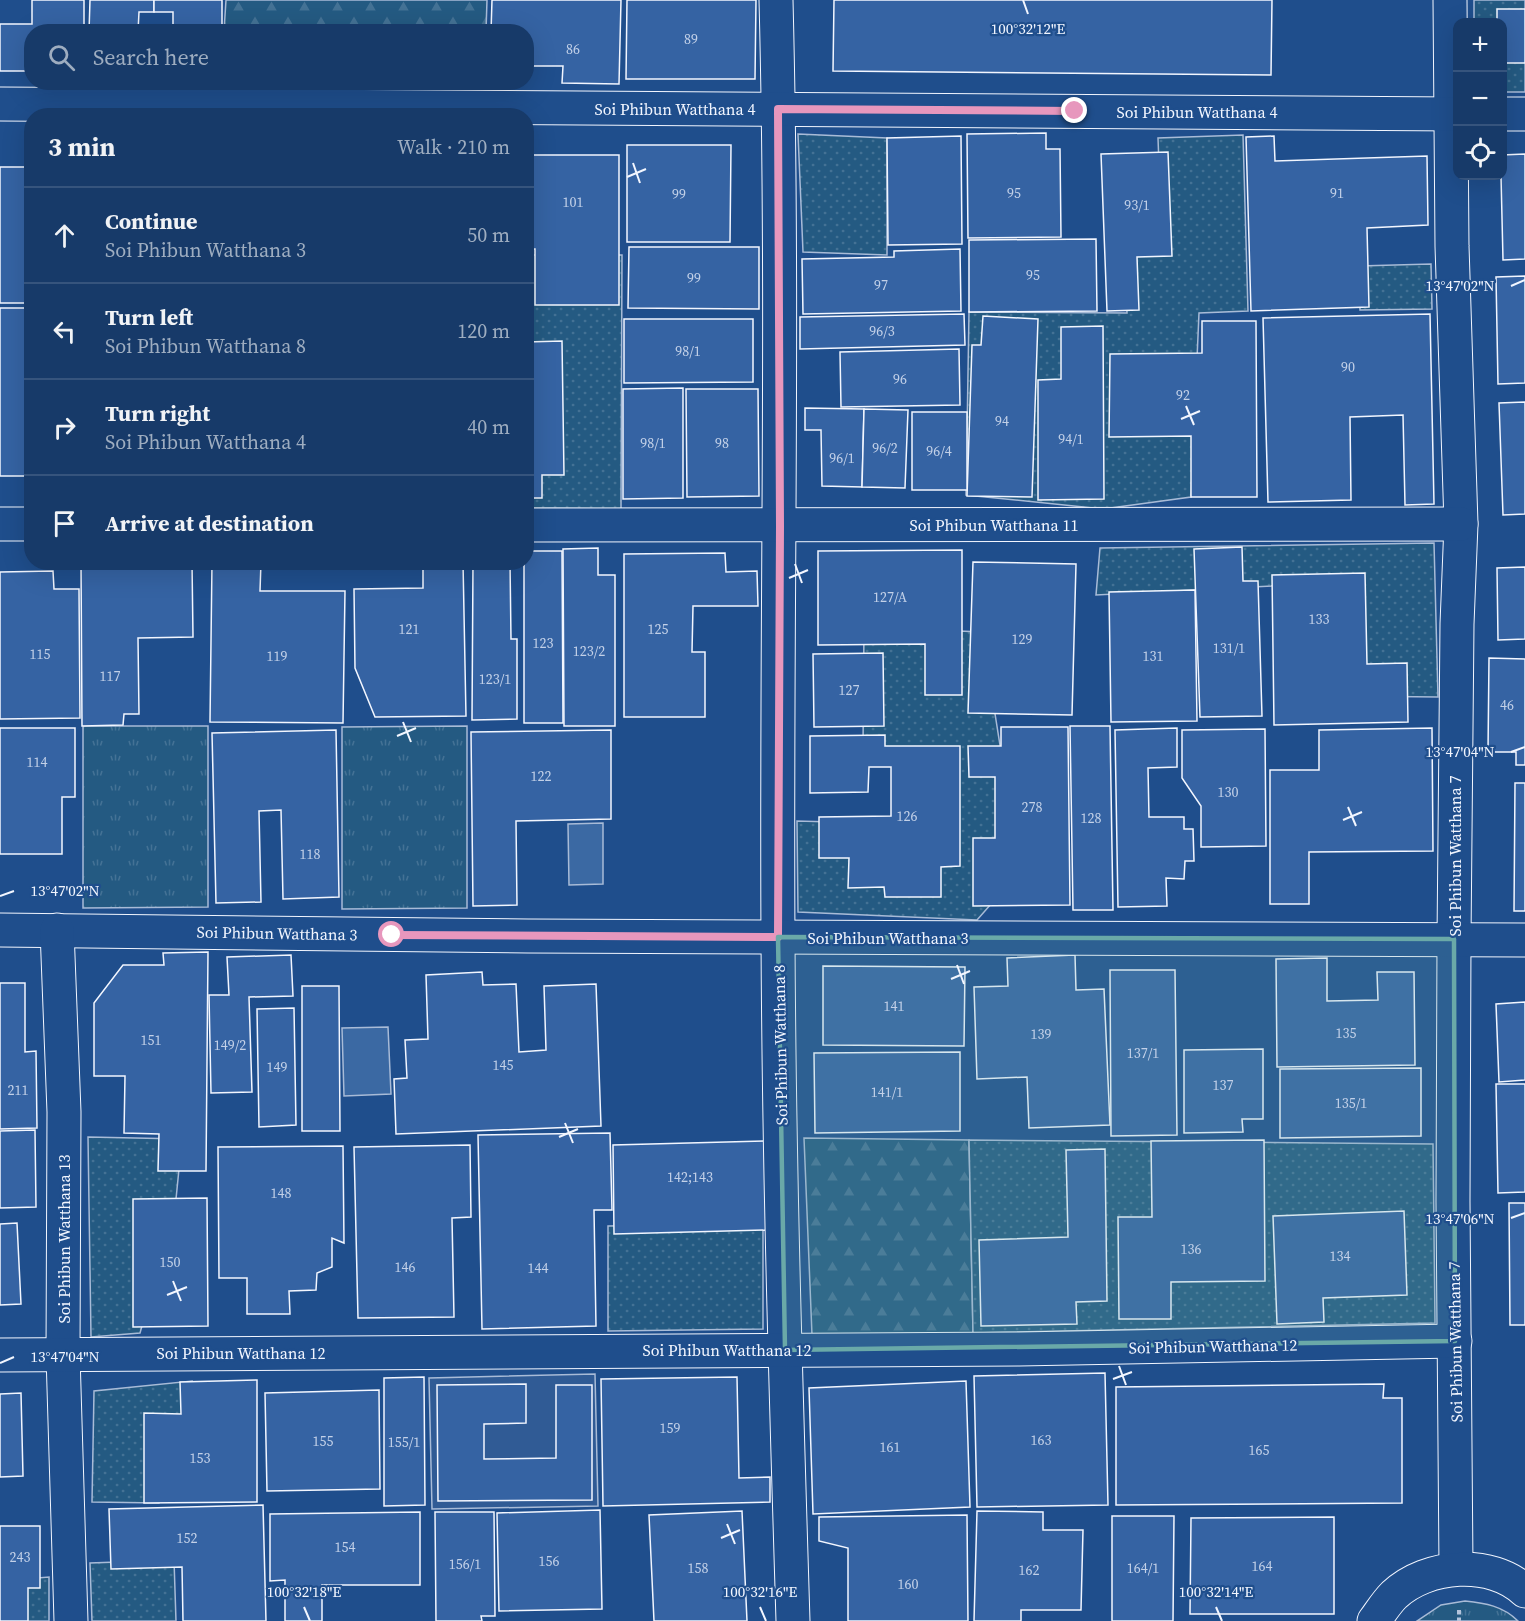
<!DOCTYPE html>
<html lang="en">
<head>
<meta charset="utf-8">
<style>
	:root { --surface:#173a69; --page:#20416f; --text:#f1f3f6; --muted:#9eadc0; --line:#36547d }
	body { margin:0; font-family:"Source Serif 4",serif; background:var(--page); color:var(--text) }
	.controls { position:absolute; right:18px; top:18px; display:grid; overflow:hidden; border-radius:12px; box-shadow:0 6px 24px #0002 }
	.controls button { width:54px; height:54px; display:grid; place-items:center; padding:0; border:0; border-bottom:2px solid var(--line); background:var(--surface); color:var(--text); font:30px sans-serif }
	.stop { position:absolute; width:18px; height:18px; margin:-14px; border:4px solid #e797bd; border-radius:50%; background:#fff }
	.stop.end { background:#e797bd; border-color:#fff; box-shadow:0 2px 6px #0008 }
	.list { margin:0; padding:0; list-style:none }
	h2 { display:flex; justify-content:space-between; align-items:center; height:78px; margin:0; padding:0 24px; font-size:26px }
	h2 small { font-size:20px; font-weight:400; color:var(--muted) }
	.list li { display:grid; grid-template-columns:39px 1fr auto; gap:18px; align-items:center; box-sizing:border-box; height:96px; padding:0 24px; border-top:2px solid var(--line) }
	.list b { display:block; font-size:22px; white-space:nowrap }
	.list p { margin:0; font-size:20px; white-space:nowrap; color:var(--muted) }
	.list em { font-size:20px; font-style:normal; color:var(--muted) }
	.icon { flex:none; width:33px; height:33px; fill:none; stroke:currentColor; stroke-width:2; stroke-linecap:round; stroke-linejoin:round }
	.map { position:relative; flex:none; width:1525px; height:1621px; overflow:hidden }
	.search { position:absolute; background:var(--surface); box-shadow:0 6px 24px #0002; left:24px; top:24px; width:510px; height:66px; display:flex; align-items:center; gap:15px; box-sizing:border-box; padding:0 21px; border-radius:24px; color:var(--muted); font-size:22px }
	.panel { position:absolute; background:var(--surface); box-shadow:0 6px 24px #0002; left:24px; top:108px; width:510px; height:462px; border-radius:24px }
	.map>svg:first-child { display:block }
</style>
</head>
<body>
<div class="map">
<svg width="1525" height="1621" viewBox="0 0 1525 1621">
	<defs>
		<pattern id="grass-tufts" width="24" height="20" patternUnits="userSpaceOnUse" patternTransform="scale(1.5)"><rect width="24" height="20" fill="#245a82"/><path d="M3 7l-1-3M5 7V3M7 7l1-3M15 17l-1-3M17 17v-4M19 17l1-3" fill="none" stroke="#447295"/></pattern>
		<pattern id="forest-firs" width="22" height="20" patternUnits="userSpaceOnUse" patternTransform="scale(1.5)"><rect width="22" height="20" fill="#245a82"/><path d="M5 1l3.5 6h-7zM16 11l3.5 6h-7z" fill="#447295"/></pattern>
		<pattern id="garden-dots" width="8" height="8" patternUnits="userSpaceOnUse" patternTransform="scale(1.5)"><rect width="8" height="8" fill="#245a82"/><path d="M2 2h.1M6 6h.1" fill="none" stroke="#447295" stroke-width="1.8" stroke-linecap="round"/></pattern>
	</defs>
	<rect width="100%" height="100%" fill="#1f4e8c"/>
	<g fill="url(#grass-tufts)" stroke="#a8bbd7" stroke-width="1.5">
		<polygon points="83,726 208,726 208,907 83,908"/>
		<polygon points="467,726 467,908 342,909 342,727"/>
		<path d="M1465,1601C1485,1603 1503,1606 1518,1621H1417L1441,1605Z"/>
	</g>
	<g fill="url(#forest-firs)" stroke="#a8bbd7" stroke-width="1.5">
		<polygon points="226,0 487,0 486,31 224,31"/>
		<polygon points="484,82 484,89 288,83 288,82"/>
		<polygon points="804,1138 969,1140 973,1333 812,1335"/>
	</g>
	<g fill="url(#garden-dots)" stroke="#a8bbd7" stroke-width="1.5">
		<polygon points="1474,0 1525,0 1525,92 1503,92 1502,22 1474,22"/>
		<polygon points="798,134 887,138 887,255 803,252"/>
		<polygon points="1243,135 1248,311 1199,313 1191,497 1103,509 966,495 969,312 1127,313 1125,250 1162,249 1158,138"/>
		<polygon points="527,255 622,255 621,509 527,508"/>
		<polygon points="1431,264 1432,309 1360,310 1359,266"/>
		<polygon points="1434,543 1438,697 1344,696 1348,582 1096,595 1100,548"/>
		<polygon points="864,627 982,632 1020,871 977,920 798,912 797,821 903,824 905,763 863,748"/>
		<polygon points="88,1137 182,1139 175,1209 140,1333 91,1337"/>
		<polygon points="969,1140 1433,1144 1435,1323 973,1333"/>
		<polygon points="763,1224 763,1329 608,1331 608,1226"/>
		<polygon points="192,1381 159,1503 92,1502 94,1391"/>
		<polygon points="174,1560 176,1621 92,1621 90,1563"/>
		<polygon points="49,1577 49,1621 0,1621 0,1581"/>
	</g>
	<polygon fill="#305b95" stroke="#a8bbd7" stroke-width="1.5" points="595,1374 598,1506 432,1509 429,1378"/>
	<g fill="#3b69a3" stroke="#a8bbd7" stroke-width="1.5">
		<polygon points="603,823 603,884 569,885 568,824"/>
		<polygon points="388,1027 391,1094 344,1096 342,1028"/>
	</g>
	<g fill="#3563a3" stroke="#f2f6ff" stroke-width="1.5">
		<polygon points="32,0 84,0 84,32 32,32 32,71 0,71 0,24 32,24"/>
		<polygon points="90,0 154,0 154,12 139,12 138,32 89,32"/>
		<polygon points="154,0 222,0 222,32 173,32 173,12 154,12"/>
		<polygon points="492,0 621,0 619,84 562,83 563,66 526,66 526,32 491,32"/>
		<polygon points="627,0 756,0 755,79 626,79"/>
		<polygon points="834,0 1272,0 1271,75 833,71"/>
		<polygon points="1497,9 1525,9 1525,63 1502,63 1502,22 1497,22"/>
		<rect x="89" y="82" width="48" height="6"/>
		<polygon points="173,82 222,82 221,89 173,89"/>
		<polygon points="1046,133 1046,149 1060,149 1061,237 968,238 967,134"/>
		<polygon points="961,136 962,244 888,245 887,138"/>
		<polygon points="1274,136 1275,161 1427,156 1428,225 1367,228 1369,307 1251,311 1246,137"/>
		<polygon points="627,145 731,145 730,242 627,242"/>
		<polygon points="1168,152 1172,256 1137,257 1139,310 1107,311 1101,154"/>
		<polygon points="1525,154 1525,259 1503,260 1501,176 1502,176 1502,155"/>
		<polygon points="526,155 619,155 619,305 535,305 535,249 526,249"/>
		<rect x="0" y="167" width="32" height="136"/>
		<polygon points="1096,239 1097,311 969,312 969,240"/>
		<polygon points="629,247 759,247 759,309 628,308"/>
		<polygon points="960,249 961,311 803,314 802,259 894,257 894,251"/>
		<polygon points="1525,276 1525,383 1498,384 1496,277"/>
		<rect x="0" y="308" width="32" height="168"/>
		<polygon points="964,314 965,345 800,349 800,317"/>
		<polygon points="1430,314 1434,504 1405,505 1403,415 1350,417 1351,500 1268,502 1263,318"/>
		<polygon points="983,316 1038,319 1032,497 967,496 972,345 981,345"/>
		<polygon points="624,319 753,319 753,382 624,383"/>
		<polygon points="1202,321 1256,321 1257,497 1191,497 1191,436 1109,437 1110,354 1202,353"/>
		<polygon points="1103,326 1104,499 1038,500 1038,380 1061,379 1061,327"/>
		<polygon points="562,341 564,475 542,475 542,498 526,498 526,342"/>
		<polygon points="959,349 960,405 841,407 840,352"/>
		<polygon points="683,388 683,498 623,499 623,389"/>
		<polygon points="686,389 758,389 759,496 687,497"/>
		<polygon points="1525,402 1525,514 1503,515 1499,403"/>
		<polygon points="805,408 864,409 862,487 822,486 821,430 805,430"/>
		<polygon points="864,409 908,410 905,488 862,487"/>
		<rect x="912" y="412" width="55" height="78"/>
		<polygon points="1242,547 1243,581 1258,581 1262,716 1200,717 1194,549"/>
		<polygon points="598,548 598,575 615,575 615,726 564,726 563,549"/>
		<polygon points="962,550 962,695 925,695 925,644 818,645 818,551"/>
		<polygon points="526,551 562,551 563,723 524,723 524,562 526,562"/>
		<polygon points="725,553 726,572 757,571 758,606 693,606 692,652 705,652 705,717 624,717 624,554"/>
		<polygon points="81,562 192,562 193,637 138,638 139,714 124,714 123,725 82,726"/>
		<polygon points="212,562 261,562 260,591 345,591 343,723 210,722"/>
		<polygon points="423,562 463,562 466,716 375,717 355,668 354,589 423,588"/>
		<polygon points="473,562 510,562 511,639 517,639 517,719 472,720"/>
		<polygon points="973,562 1076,564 1072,715 968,713"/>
		<polygon points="1525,567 1525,639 1498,640 1497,568"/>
		<polygon points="53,571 54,589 79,589 80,718 0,719 0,572"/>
		<polygon points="1365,573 1367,664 1407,663 1408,722 1274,725 1272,575"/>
		<polygon points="1195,590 1197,721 1111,722 1109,592"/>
		<polygon points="883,653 884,726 814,727 813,654"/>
		<polygon points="1489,658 1525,659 1525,765 1516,765 1516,752 1488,752"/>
		<polygon points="1070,726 1110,726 1113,910 1073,910"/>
		<polygon points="1001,727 1068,727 1070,905 973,906 973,838 995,838 995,777 969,777 968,746 1001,746"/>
		<polygon points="0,728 75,728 75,797 62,797 62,854 0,854"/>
		<polygon points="1177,728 1177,767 1148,768 1149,817 1184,817 1184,829 1193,829 1194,861 1185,861 1184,879 1166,878 1167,906 1118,907 1115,730"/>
		<polygon points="1432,728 1433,851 1309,852 1309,904 1270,904 1270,770 1319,770 1319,730"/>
		<polygon points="1265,729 1266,846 1201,847 1201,806 1182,778 1182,730"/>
		<polygon points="336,730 339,897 283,899 281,810 259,811 261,902 216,903 212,733"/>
		<polygon points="611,730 611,819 516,821 517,905 473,906 471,732"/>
		<polygon points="885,735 885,746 960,746 960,866 941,867 941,897 885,897 884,887 848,888 849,858 819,858 819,817 891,816 891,767 869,767 868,792 810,793 810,736"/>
		<polygon points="1515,783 1525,783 1525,911 1514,911"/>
		<polygon points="208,952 206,1171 158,1171 159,1134 124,1133 125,1076 94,1076 94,1003 123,965 164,965 163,953"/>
		<polygon points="291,955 293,996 249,997 252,1092 211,1093 209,995 229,995 227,957"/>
		<polygon points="1075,955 1076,990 1104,989 1110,1125 1029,1128 1027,1077 977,1079 974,987 1008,986 1007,958"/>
		<polygon points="1327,958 1327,1001 1378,1000 1377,972 1414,972 1415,1065 1277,1067 1276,959"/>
		<polygon points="823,966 965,967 964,1046 823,1045"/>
		<polygon points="1110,970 1175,970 1177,1135 1111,1136"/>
		<polygon points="482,972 483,985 516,984 519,1052 546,1050 544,986 596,984 601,1126 396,1134 394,1079 407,1078 405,1040 428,1039 426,975"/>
		<polygon points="0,983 25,983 25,1052 36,1051 37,1128 0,1129"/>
		<polygon points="302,986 339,986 340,1131 302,1131"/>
		<polygon points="1525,1002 1525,1080 1499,1082 1496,1004"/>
		<polygon points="294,1008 296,1125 259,1127 257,1009"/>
		<polygon points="1263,1049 1263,1119 1242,1119 1243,1132 1184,1133 1184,1050"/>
		<polygon points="960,1052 960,1131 815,1133 814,1053"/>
		<polygon points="1421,1068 1421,1136 1280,1138 1280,1069"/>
		<polygon points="1496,1084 1525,1084 1525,1192 1498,1193"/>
		<polygon points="35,1130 36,1207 0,1208 0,1131"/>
		<polygon points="610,1133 612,1210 594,1210 596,1326 482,1329 478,1135"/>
		<polygon points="1264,1140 1265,1281 1171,1282 1171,1319 1119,1319 1118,1217 1152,1217 1151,1141"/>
		<polygon points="766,1141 768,1230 614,1234 613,1145"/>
		<polygon points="470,1145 471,1217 452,1218 454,1317 358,1318 354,1147"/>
		<polygon points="343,1146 344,1243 332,1238 332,1267 317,1273 316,1290 289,1291 290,1314 247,1314 247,1278 219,1278 218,1147"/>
		<polygon points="1105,1149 1107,1301 1076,1302 1077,1324 981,1326 979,1240 1068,1237 1066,1150"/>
		<polygon points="207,1198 208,1326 133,1327 133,1199"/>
		<polygon points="1509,1203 1525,1203 1525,1325 1510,1325"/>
		<polygon points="1404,1211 1407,1295 1323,1298 1324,1322 1277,1324 1273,1216"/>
		<polygon points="17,1223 21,1304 0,1305 0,1224"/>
		<polygon points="1105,1373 1108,1505 977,1507 974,1376"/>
		<polygon points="424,1377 425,1505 384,1506 384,1378"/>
		<polygon points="737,1377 739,1478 770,1477 770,1502 603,1506 601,1379"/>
		<polygon points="257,1380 257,1502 144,1503 144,1413 181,1414 180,1382"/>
		<polygon points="966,1381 970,1507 813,1514 809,1388"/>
		<polygon points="526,1384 526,1423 484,1424 484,1459 556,1458 556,1385 592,1385 592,1500 438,1501 437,1385"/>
		<polygon points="1384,1384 1383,1398 1402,1398 1402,1503 1116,1505 1116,1387"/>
		<polygon points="379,1390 380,1489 267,1491 265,1393"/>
		<polygon points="21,1393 23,1476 0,1477 0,1394"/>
		<polygon points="263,1505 266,1621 183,1621 182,1567 111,1569 109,1509"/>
		<polygon points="600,1510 602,1609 499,1611 497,1513"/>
		<polygon points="742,1511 747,1621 654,1621 649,1515"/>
		<polygon points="977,1511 1043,1512 1043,1530 1083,1530 1081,1610 1021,1610 1021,1621 974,1621"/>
		<polygon points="420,1512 420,1585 322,1585 322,1621 285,1621 285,1580 270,1581 270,1514"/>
		<polygon points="435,1512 494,1512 495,1616 481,1616 482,1621 436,1621"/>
		<polygon points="967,1515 968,1621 848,1621 848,1548 819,1541 819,1517"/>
		<polygon points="1112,1516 1174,1516 1173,1621 1112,1621"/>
		<polygon points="1334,1517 1334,1614 1190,1614 1191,1518"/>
		<polygon points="0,1526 40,1526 40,1588 28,1588 28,1621 0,1621"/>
	</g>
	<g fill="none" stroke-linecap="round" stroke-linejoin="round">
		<g stroke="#f2f6ff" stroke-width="35">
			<g id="minor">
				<path d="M776,0C784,312 776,625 778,937C779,1165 786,1393 793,1621"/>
				<polyline points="1450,0 1452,246 1461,524 1457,624 1454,939 1453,1202 1456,1568"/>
				<polyline points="0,104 1458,114"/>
				<polyline points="1502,114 1525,114"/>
				<polyline points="0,524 32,524"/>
				<polyline points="526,525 1461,524"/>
				<polyline points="0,930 528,936 1525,940"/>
				<polyline points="57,930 64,1112 63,1355 71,1621"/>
				<polyline points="0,1355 1019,1349 1455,1341"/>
				<path d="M1374,1621C1380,1613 1386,1603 1394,1595C1427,1564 1491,1559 1525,1591"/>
			</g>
		</g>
		<polyline stroke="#b3c4dc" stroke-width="4" stroke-dasharray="4.5 3" stroke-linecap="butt" points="1459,1610 1459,1621"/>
		<use href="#minor" stroke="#1f4e8c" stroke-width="33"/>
	</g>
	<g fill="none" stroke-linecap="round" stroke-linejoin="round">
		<polyline stroke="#e797bd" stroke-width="8" points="392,935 778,937 780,526 778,109 1075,111"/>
	</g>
	<path fill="#6aa9a8" fill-opacity="0.2" stroke="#6aa9a8" stroke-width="4.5" stroke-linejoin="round" d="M778,937L1454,939L1455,1341L785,1350Z"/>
	<path fill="none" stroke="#f2f6ff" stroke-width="2" d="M1023,0L1028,14M633,163L640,183M627,177L646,169M1511,286L1525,280M1186,406L1194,425M1181,419L1200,411M795,564L802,583M789,578L808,570M403,722L411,742M397,736L416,728M1511,752L1525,747M1348,807L1356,826M1343,820L1362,812M0,896L14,891M957,965L964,984M951,979L970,971M565,1123L573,1143M559,1137L578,1129M1511,1218L1525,1213M173,1281L181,1301M167,1295L187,1287M0,1363L14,1357M1119,1366L1126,1385M1113,1379L1132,1372M727,1524L735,1544M721,1538L740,1530M304,1607L310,1621M760,1607L766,1621M1216,1607L1222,1621"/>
	<g text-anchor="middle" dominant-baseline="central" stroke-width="4.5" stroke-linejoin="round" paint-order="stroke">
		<g font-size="14" fill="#c3d1e8">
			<text x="691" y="39">89</text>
			<text x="573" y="49">86</text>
			<text x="1014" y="193">95</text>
			<text x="1337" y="193">91</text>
			<text x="679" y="194">99</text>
			<text x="573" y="202">101</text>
			<text x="1137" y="205">93/1</text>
			<text x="1033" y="275">95</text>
			<text x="694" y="278">99</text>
			<text x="881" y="285">97</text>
			<text x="882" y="331">96/3</text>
			<text x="688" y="351">98/1</text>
			<text x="1348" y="367">90</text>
			<text x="900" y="379">96</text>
			<text x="1183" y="395">92</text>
			<text x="1002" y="421">94</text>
			<text x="1071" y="439">94/1</text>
			<text x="653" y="443">98/1</text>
			<text x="722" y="443">98</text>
			<text x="885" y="448">96/2</text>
			<text x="939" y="451">96/4</text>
			<text x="842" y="458">96/1</text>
			<text x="890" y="597">127/A</text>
			<text x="1319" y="619">133</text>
			<text x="409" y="629">121</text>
			<text x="658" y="629">125</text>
			<text x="1022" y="639">129</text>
			<text x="543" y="643">123</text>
			<text x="1229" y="648">131/1</text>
			<text x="589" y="651">123/2</text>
			<text x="40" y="654">115</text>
			<text x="277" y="656">119</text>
			<text x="1153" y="656">131</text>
			<text x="110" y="676">117</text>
			<text x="495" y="679">123/1</text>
			<text x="849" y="690">127</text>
			<text x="1507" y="705">46</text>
			<text x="37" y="762">114</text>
			<text x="541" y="776">122</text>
			<text x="1228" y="792">130</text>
			<text x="1032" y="807">278</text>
			<text x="907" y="816">126</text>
			<text x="1091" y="818">128</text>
			<text x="310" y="854">118</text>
			<text x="894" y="1006">141</text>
			<text x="1346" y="1033">135</text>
			<text x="1041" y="1034">139</text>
			<text x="151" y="1040">151</text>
			<text x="230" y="1045">149/2</text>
			<text x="1143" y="1053">137/1</text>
			<text x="503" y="1065">145</text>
			<text x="277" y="1067">149</text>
			<text x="1223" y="1085">137</text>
			<text x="18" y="1090">211</text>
			<text x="887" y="1092">141/1</text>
			<text x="1351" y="1103">135/1</text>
			<text x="690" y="1177">142;143</text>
			<text x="281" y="1193">148</text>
			<text x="1191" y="1249">136</text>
			<text x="1340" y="1256">134</text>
			<text x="170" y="1262">150</text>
			<text x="405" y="1267">146</text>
			<text x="538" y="1268">144</text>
			<text x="670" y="1428">159</text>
			<text x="1041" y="1440">163</text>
			<text x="323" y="1441">155</text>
			<text x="404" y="1442">155/1</text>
			<text x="890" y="1447">161</text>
			<text x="1259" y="1450">165</text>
			<text x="200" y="1458">153</text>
			<text x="187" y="1538">152</text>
			<text x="345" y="1547">154</text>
			<text x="20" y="1557">243</text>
			<text x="549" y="1561">156</text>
			<text x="465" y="1564">156/1</text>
			<text x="1262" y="1566">164</text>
			<text x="698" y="1568">158</text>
			<text x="1143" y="1568">164/1</text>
			<text x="1029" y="1570">162</text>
			<text x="908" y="1584">160</text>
		</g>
		<g font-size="16" fill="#f2f6ff" stroke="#1f4e8c">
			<text x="675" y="109">Soi Phibun Watthana 4</text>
			<text x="1197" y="112">Soi Phibun Watthana 4</text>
			<text x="994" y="525">Soi Phibun Watthana 11</text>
			<text transform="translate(1455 856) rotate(-90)">Soi Phibun Watthana 7</text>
			<text transform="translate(277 933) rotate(1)">Soi Phibun Watthana 3</text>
			<text x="888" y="938">Soi Phibun Watthana 3</text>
			<text transform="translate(780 1045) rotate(-91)">Soi Phibun Watthana 8</text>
			<text transform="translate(64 1239) rotate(-90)">Soi Phibun Watthana 13</text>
			<text transform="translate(1455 1342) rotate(-91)">Soi Phibun Watthana 7</text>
			<text transform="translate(1213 1346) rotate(-1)">Soi Phibun Watthana 12</text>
			<text x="727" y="1350">Soi Phibun Watthana 12</text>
			<text x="241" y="1353">Soi Phibun Watthana 12</text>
		</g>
	</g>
	<g font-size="15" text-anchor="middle" fill="#f2f6ff" stroke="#1f4e8c" stroke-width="4.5" stroke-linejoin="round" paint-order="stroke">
		<text x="1028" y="34">100°32'12"E</text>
		<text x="1460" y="291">13°47'02"N</text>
		<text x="1460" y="757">13°47'04"N</text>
		<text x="65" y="896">13°47'02"N</text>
		<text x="1460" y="1224">13°47'06"N</text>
		<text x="65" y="1362">13°47'04"N</text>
		<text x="304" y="1597">100°32'18"E</text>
		<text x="760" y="1597">100°32'16"E</text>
		<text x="1216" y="1597">100°32'14"E</text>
	</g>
</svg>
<div class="controls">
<button>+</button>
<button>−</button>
<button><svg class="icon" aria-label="locate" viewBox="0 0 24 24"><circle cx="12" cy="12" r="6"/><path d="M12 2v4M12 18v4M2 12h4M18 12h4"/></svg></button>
</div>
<div class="stop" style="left:392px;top:935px"></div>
<div class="stop end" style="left:1075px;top:111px"></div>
<div class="search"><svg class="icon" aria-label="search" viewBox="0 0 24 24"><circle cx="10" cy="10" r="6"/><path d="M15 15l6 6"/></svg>Search here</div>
<section class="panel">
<h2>3 min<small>Walk · 210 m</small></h2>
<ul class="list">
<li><svg class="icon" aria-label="ahead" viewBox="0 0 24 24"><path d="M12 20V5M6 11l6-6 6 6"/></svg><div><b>Continue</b><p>Soi Phibun Watthana 3</p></div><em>50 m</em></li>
<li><svg class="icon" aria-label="left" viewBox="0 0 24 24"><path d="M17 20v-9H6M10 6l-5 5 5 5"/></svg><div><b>Turn left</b><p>Soi Phibun Watthana 8</p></div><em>120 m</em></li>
<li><svg class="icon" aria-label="right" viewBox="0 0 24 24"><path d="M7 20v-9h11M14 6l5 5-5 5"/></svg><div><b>Turn right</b><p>Soi Phibun Watthana 4</p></div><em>40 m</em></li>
<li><svg class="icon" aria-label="arrive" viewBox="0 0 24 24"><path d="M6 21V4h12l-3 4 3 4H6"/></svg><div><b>Arrive at destination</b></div></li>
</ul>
</section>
</div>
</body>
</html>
